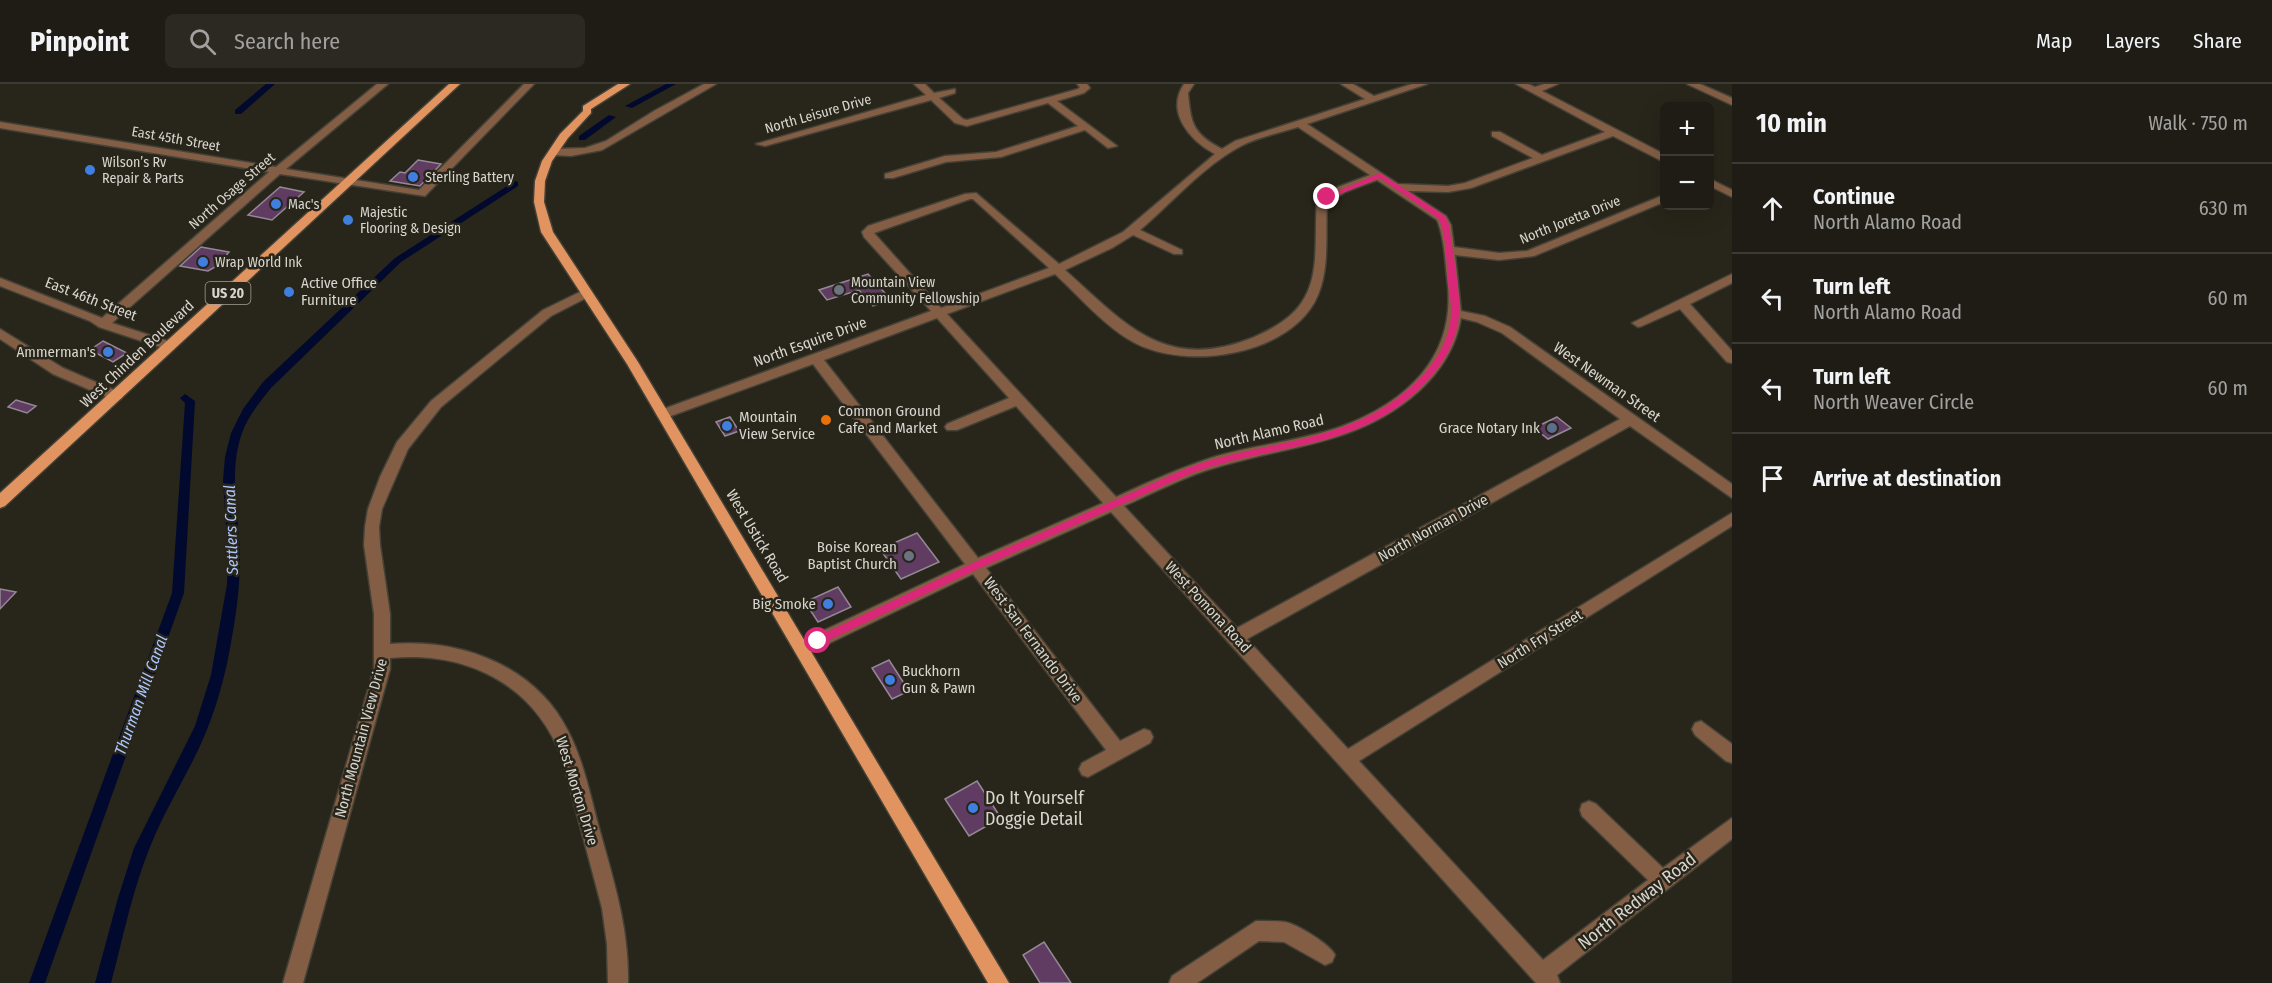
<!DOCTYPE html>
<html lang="en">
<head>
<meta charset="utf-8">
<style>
	:root { --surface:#1e1c14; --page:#2b2922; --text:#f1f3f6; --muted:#a1a1a0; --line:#3c3a34 }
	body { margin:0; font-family:"Fira Sans Condensed",sans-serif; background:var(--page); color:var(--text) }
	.controls { position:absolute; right:18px; top:18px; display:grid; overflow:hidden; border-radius:9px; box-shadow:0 6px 24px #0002 }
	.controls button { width:54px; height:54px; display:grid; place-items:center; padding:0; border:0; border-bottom:2px solid var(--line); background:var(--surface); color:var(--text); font:30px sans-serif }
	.stop { position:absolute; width:18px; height:18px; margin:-14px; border:4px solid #db2777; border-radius:50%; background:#fff }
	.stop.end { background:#db2777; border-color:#fff; box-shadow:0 2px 6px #0008 }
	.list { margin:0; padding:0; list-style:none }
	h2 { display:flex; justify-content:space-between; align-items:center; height:78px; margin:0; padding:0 24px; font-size:26px }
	h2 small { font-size:20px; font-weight:400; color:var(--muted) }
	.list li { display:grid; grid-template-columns:39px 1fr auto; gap:18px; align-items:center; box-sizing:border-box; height:90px; padding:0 24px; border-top:2px solid var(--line) }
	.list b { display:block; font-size:22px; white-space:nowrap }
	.list p { margin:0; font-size:20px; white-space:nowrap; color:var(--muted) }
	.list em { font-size:20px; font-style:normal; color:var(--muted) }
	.icon { flex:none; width:33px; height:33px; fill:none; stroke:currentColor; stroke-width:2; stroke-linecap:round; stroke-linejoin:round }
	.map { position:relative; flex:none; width:1732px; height:899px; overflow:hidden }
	header { display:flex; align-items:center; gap:36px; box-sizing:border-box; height:84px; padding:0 30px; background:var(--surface); border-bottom:2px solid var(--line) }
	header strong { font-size:28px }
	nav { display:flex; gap:33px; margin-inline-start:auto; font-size:21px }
	.search { width:420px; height:54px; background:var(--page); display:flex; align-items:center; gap:15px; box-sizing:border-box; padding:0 21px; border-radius:9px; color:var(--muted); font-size:22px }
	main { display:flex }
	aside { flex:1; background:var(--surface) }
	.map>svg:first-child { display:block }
</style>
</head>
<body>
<header>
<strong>Pinpoint</strong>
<div class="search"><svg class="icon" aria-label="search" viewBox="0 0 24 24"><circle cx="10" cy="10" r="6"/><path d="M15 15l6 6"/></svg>Search here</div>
<nav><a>Map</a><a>Layers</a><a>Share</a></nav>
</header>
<main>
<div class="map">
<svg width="1732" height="899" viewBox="0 0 1732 899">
	<rect width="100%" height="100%" fill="#28251a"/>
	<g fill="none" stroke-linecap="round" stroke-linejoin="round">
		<g fill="#02092e" fill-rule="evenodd">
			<polygon points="266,0 275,0 241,30 235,30 235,26"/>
			<polygon points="666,0 676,0 632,24 625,22"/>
			<polygon points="609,31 616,33 585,56 579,56 579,52"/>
			<path d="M515,97L518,98V102L401,178L271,304C260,318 248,332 242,349C228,389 239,431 240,471C240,499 237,526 232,553C226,590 216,627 200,662C184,696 164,728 150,763C132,807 123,854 111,899H95L118,814L134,764L195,642L211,591L227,500L228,472L223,396L225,373L231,349L243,325L263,298L395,174Z"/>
			<polygon points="185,310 195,317 184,509 45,899 29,899 172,509 185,319 180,314"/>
		</g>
	</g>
	<g fill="#603c63" stroke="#938994" stroke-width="1.5">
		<polygon points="418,76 441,80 420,102 390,97 400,88 405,89"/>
		<polygon points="280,103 304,108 272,136 248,131"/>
		<polygon points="201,163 229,168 217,182 208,187 180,182"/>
		<polygon points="868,190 891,216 873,222 859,206 827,216 819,206"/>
		<polygon points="103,257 127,269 113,278 90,266"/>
		<polygon points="16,316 36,322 27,329 8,323"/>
		<polygon points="730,333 739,347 725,352 716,338"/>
		<polygon points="1557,333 1571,344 1548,355 1534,344"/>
		<polygon points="917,449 939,478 901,495 880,465"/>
		<polygon points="838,503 851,523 818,538 805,518"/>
		<polygon points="0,505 16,508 0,525"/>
		<polygon points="889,576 909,607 892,615 872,584"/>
		<polygon points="977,697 1001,734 969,752 945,715"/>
		<polygon points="1044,858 1071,899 1040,899 1023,871"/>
	</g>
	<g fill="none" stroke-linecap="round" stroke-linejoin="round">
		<g stroke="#444137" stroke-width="3">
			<g id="minor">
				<polygon points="377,0 388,0 286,85 419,106 524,0 534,0 425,112 280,90 112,239 174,259 176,262 174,265 166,265 99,243 90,237 0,202 0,194 102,234 269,88 0,44 0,38 276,83"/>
				<polygon points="704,0 716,0 602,66 571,72 554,71 549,68 554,65 585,64 606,57 654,27"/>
				<polygon points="914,0 925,0 934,9 955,5 955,9 939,14 963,35 967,36 1078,5 1080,3 1077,0 1087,0 1090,4 1084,9 1057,17 1117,62 1108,64 1085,46 1001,73 946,78 893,94 885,94 885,90 945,72 996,68 1078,42 1048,19 967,42 955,39 931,16 765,62 756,60 926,11"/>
				<path d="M1184,0H1194L1188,9C1191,40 1193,50 1222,65L1235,57L1365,15L1341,0H1353L1374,12L1412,0H1427L1307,40L1398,100L1448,102L1465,99L1533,74L1492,52V48H1500L1542,71L1605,48L1516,0H1528L1535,3L1544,0H1558L1542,7L1664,70V77L1660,76L1613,52L1471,104L1448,108L1408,107L1446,132L1451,141L1454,163L1499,169L1527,167L1664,111V118L1534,172L1499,176L1455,171L1461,227L1485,232L1510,243L1732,400V414L1630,342L1247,555L1348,665L1732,429V442L1359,677L1543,876L1648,796L1582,732L1580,726L1582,720L1589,717L1596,720L1663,784L1732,734V755L1557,891L1560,899H1536L1111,428L986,484L1120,657L1144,645L1150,647L1153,653L1150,659L1088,693L1082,691L1079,685L1082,679L1106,666L973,490L809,569L803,571L797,569L795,564L797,559L965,480L813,280L668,333H658L656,330L658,327L931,227L864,153L862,148L868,142L965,110L976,109L1059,180L1123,148L1215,70C1190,57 1165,28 1184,0ZM1298,43L1370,91L1338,103L1317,119C1314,149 1320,186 1305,213C1294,234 1272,245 1252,254C1165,289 1124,239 1065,186L1112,164L1133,151L1174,170H1182V166L1140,146C1173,118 1202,83 1241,62C1258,53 1280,49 1298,43ZM1377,96L1437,136C1444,153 1445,175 1447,194C1458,272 1407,319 1337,344C1298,357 1256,361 1217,372C1182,383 1149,398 1116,413L947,230L1055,190C1080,213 1105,243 1135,259C1188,287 1293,271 1318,211C1330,182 1325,150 1327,120L1345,108ZM970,115H973L1049,184L941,224L874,149ZM937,234L1009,314L947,340L945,343L947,346H957L1016,322L1103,419L978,474L824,276ZM1461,234L1477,238L1502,249L1620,335L1237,544L1124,422C1156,408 1187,391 1221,382C1292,361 1360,360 1418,308C1440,288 1456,264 1461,234Z"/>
				<polygon points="1687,0 1700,0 1732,14 1732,21"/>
				<polygon points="1710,95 1732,106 1732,113 1710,102"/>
				<polygon points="1732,190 1732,199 1690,220 1732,267 1732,279 1727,278 1680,225 1642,242 1638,243 1632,239"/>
				<path d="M586,205L592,209L590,212L551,232L441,323L408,365L382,425L379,443L380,461L390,530V560C460,554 535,581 568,647C585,680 591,716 601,751C615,801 629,847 628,899H608L607,860L602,824L562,674C534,600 467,567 390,574V585L303,899H283L374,585V530L364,461L365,443L368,425L380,393L397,358L431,317L543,226Z"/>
				<polygon points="0,245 63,284 121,309 123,312 121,315 111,315 53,290 0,255"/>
				<polygon points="1701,637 1732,660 1732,679 1726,677 1695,651 1692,645 1695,639"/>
				<path d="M1256,837C1265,837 1275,837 1285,838C1297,840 1331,861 1335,871L1332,878L1325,881L1284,858L1259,857L1197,899H1169L1172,892Z"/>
			</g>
		</g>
		<g stroke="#444137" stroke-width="3">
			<g id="major">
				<polygon points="449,0 460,0 5,422 0,424 0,409"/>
				<polygon points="618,0 630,0 591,25 591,29 568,54 552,77 545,97 544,118 553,148 638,278 1009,899 988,899 627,280 541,148 534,118 535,97 542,77 560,50 583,27 583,22"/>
			</g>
		</g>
		<use href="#minor" fill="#835e45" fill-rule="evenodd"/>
		<use href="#major" fill="#e19460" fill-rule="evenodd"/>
	</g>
	<path fill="#db2777" d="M1380,89L1445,132L1449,141C1452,166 1461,209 1459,231C1457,257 1443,281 1425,299C1361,367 1273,359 1192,389L980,484L821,560H814V554L973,479L1185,385C1267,354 1355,362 1420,294C1437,277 1450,254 1451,230C1452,220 1449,208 1448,198C1446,178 1447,154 1439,135L1380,94L1330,114L1324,113Z"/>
	<g fill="#3f7fe0" stroke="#28251a" stroke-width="2">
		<circle cx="90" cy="86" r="6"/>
		<circle cx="413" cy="93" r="6"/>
		<circle cx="276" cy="120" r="6"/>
		<circle cx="348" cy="136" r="6"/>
		<circle cx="203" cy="178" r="6"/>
		<circle cx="289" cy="208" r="6"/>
		<circle cx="108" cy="268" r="6"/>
		<circle cx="727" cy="342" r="6"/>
		<circle cx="828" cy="520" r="6"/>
		<circle cx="890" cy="596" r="6"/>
		<circle cx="973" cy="724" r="6"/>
	</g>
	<g fill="#6b7280" stroke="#28251a" stroke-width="2">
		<circle cx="839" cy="206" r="6"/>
		<circle cx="909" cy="472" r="6"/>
	</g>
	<circle fill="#e8710a" stroke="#28251a" stroke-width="2" cx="826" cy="336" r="6"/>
	<circle fill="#5c6f8a" stroke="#28251a" stroke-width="2" cx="1552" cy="344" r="6"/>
	<g text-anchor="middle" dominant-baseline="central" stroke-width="5" stroke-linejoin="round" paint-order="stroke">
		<g font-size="14" fill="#d7d5ce" stroke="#28251a">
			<text transform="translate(818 30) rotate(-16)">North Leisure Drive</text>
			<text transform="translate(176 55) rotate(10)">East 45th Street</text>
			<text transform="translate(232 107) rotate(-41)">North Osage Street</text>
			<text transform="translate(1570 136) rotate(-22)">North Joretta Drive</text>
		</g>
		<g font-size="14" fill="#d7d5ce" stroke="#28251a" text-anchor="start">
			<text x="102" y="78">Wilson’s Rv<tspan x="102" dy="16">Repair &amp; Parts</tspan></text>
			<text x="425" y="93">Sterling Battery</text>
			<text x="288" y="120">Mac's</text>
			<text x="360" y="128">Majestic<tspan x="360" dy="16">Flooring &amp; Design</tspan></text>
			<text x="215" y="178">Wrap World Ink</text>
			<text x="851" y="198">Mountain View<tspan x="851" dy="16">Community Fellowship</tspan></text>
		</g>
		<rect fill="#28251a" stroke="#a2a098" stroke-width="1.5" x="205.5" y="198" width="45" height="22" rx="4.5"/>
		<g font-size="14" font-weight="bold" fill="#d7d5ce">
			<text x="228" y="209">US 20</text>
		</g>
		<g font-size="15" fill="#d7d5ce" stroke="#28251a" text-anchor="start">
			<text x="301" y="199">Active Office<tspan x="301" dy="17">Furniture</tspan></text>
			<text x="96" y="268" text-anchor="end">Ammerman's</text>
			<text x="838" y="327">Common Ground<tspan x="838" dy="17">Cafe and Market</tspan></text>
			<text x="739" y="333">Mountain<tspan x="739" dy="17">View Service</tspan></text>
			<text x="1540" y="344" text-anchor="end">Grace Notary Ink</text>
			<text x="897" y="463" text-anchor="end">Boise Korean<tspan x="897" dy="17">Baptist Church</tspan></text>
			<text x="816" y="520" text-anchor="end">Big Smoke</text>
			<text x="902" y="587">Buckhorn<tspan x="902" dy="17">Gun &amp; Pawn</tspan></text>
		</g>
		<g font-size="15" fill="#d7d5ce" stroke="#28251a">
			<text transform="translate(91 215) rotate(21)">East 46th Street</text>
			<text transform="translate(810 258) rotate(-20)">North Esquire Drive</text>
			<text transform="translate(137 270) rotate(-43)">West Chinden Boulevard</text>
			<text transform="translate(1607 298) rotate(35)">West Newman Street</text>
			<text transform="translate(1269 348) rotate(-13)">North Alamo Road</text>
			<text transform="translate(1433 444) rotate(-29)">North Norman Drive</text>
			<text transform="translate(757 452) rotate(59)">West Ustick Road</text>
			<text transform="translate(1208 523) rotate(47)">West Pomona Road</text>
			<text transform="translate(1540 555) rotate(-32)">North Fry Street</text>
			<text transform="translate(1033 556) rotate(53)">West San Fernando Drive</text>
			<text transform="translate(361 654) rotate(-75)">North Mountain View Drive</text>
			<text transform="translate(577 707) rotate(73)">West Morton Drive</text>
		</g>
		<g font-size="16" font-style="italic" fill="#abc6fe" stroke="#28251a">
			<text transform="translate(231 446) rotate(-92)">Settlers Canal</text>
			<text transform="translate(141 611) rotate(-70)">Thurman Mill Canal</text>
		</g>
		<g font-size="18" fill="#d7d5ce" stroke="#28251a" text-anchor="start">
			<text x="985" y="714">Do It Yourself<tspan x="985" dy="21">Doggie Detail</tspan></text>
		</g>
		<g font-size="18" fill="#d7d5ce" stroke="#28251a">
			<text transform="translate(1637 817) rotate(-38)">North Redway Road</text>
		</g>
	</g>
</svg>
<div class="controls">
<button>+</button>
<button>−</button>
</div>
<div class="stop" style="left:818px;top:557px"></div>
<div class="stop end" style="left:1327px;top:113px"></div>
</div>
<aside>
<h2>10 min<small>Walk · 750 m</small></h2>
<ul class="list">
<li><svg class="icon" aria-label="ahead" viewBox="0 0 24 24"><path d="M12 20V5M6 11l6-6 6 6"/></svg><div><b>Continue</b><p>North Alamo Road</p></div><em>630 m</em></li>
<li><svg class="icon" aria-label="left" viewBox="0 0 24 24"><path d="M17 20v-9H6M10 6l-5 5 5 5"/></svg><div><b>Turn left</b><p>North Alamo Road</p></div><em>60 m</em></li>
<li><svg class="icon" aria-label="left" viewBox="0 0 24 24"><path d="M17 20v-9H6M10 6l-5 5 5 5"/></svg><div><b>Turn left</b><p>North Weaver Circle</p></div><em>60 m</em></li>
<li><svg class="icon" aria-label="arrive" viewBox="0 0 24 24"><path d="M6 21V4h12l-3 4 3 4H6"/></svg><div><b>Arrive at destination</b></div></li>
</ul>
</aside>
</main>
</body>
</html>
